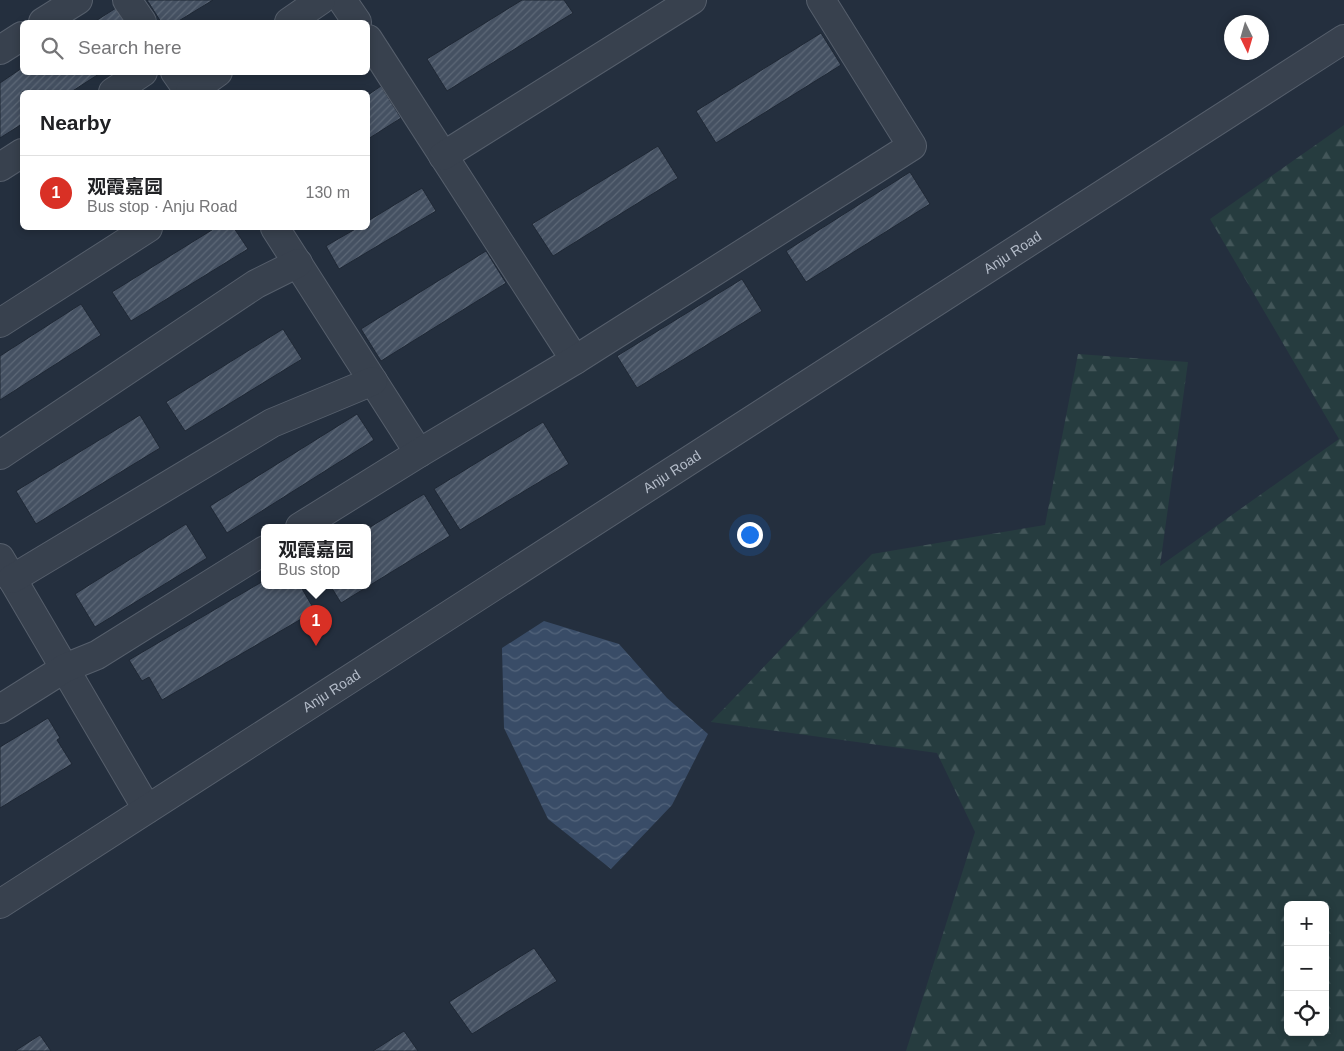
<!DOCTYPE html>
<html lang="en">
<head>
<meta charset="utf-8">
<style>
	:root { --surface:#fff; --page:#f6f6f6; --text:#202124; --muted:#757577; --line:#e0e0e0; --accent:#d93025 }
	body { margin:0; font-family:Arial,"Noto Sans SC",sans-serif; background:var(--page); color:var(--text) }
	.controls { position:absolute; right:15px; bottom:15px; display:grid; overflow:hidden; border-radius:8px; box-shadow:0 2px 8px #0003 }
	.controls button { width:45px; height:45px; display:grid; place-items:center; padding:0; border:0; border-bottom:1px solid var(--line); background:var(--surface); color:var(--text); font:25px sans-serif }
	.compass { position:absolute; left:1224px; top:15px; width:45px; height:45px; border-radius:50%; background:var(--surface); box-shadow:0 2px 8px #0003; rotate:175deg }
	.you { position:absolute; left:749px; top:534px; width:18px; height:18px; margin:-12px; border:4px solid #fff; border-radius:50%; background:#1a73e8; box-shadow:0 0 0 8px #1a73e833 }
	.badge { display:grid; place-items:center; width:32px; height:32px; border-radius:50%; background:var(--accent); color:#fff; font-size:16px; font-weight:700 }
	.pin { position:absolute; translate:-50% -41px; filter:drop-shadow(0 1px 2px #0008) }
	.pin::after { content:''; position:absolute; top:26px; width:18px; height:15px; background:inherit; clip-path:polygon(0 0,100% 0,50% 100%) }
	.popup { position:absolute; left:261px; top:524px; width:110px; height:65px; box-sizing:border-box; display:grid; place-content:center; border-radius:8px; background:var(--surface); filter:drop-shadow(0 1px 4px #0005); font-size:16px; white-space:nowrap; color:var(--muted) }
	.popup b { font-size:19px; color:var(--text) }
	.popup::after { content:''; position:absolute; left:50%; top:100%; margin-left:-10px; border:10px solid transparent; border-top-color:var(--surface) }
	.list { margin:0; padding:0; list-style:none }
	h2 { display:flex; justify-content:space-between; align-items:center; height:65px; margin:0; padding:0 20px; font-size:21px }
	h2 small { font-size:16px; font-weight:400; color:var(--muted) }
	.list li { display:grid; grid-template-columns:32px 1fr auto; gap:15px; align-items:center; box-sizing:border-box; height:75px; padding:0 20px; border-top:1px solid var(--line) }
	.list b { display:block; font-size:19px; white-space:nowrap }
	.list p { margin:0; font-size:16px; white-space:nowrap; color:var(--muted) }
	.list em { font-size:16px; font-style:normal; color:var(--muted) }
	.icon { flex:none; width:28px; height:28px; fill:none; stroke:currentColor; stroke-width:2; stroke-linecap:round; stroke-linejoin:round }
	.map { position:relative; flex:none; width:1344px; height:1051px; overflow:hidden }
	.search { position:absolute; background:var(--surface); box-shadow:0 2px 8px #0003; left:20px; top:20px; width:350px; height:55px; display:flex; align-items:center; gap:12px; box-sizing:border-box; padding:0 18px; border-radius:8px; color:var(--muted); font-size:19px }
	.panel { position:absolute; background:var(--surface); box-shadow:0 2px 8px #0003; left:20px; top:90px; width:350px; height:140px; border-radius:8px }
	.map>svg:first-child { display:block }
</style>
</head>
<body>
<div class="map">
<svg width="1344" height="1051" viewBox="0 0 1344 1051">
	<defs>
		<pattern id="forest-firs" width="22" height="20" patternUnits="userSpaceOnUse" patternTransform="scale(1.25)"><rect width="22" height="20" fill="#263c3f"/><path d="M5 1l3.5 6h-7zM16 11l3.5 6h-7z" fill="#435659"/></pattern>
		<pattern id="water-waves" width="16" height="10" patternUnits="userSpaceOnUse" patternTransform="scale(1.25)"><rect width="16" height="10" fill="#394c67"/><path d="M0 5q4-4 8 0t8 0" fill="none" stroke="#53647b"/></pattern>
		<pattern id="building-hatch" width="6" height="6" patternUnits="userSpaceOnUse" patternTransform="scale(1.25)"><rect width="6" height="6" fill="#455162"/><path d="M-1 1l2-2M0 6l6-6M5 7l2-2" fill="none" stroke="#5d6877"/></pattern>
	</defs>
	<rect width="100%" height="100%" fill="#242f3e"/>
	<path fill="url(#forest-firs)" fill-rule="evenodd" d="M1344,125V1051H906L975,832L937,753L711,722L872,554L1045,525L1078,354L1188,362L1160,566L1339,439L1210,219ZM1288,905H1325V1032H1288Z"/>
	<polygon fill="url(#water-waves)" points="544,621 619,644 667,698 708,734 672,805 611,869 548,819 504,728 502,648"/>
	<g fill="url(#building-hatch)" stroke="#1f2835">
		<polygon points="147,0 213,0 177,22 161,22"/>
		<polygon points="522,0 564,0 573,13 447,91 427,59"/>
		<polygon points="116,8 126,22 94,22"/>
		<polygon points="821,33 841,65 716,143 696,111"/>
		<polygon points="22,68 22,72 102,72 71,92 22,92 22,124 0,138 0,83"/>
		<polygon points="381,86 401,118 368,139 368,95"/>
		<polygon points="658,146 678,178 553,256 532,224"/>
		<polygon points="910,172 930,204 806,282 786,251"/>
		<polygon points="422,188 436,211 339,269 326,246 357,228 368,228 368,221"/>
		<polygon points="215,228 234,228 248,249 131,321 112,292"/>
		<polygon points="486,251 506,283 381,361 361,329"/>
		<polygon points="742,279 762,311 637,388 617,356"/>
		<polygon points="81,304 101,335 0,400 0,356"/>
		<polygon points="283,329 302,359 185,431 166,402"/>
		<polygon points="357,414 374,440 227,533 210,506"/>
		<polygon points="140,415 160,448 36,524 16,491"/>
		<polygon points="543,422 569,464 460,530 434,489"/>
		<polygon points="424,494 450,536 341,603 330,585 367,585 367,529"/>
		<polygon points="186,524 207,558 95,627 75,594"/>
		<polygon points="265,580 265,585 305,585 301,587 315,611 162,700 149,677 142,681 129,660"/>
		<polygon points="48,718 60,738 57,740 72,764 0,808 0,747"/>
		<polygon points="534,948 557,981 472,1034 449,1002"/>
		<polygon points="404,1031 418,1051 373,1051"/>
		<polygon points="40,1035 51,1051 15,1051"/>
	</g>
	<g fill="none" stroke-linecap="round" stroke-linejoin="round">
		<g stroke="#565f6c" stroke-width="30">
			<g id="minor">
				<polyline points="127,0 142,22"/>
				<polyline points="342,0 357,22"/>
				<polyline points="43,22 78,0"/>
				<polyline points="289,22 321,0"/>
				<polyline points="368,39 575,360"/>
				<polyline points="0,50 22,36"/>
				<polyline points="175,72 189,92"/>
				<polyline points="113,92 143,72"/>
				<polyline points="190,92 218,72"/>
				<polyline points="443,156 692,0"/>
				<polyline points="0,167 22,153"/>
				<polyline points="275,228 419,453"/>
				<polyline points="0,323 148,228"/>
				<polyline points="0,455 256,284 298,263"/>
				<polyline points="300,527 419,453 575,360 912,146 821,0"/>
				<polyline points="0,558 147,809"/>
				<polyline points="12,579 272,423 373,381"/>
				<polyline points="0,709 65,668 97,655 265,550"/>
				<path id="s1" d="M0,904L1344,39"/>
			</g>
		</g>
		<use href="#minor" stroke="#38414e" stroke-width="28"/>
	</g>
	<g text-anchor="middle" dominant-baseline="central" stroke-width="5" stroke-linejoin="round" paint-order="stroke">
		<g font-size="14" fill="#b4bcc9" stroke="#1d2633">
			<text stroke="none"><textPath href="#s1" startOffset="1204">Anju Road</textPath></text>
			<text stroke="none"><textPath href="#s1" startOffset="799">Anju Road</textPath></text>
			<text stroke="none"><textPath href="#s1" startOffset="394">Anju Road</textPath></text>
		</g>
	</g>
</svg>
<div class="controls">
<button>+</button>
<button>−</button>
<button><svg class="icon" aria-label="locate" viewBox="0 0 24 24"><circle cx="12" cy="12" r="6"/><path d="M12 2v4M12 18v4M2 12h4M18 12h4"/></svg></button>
</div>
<svg class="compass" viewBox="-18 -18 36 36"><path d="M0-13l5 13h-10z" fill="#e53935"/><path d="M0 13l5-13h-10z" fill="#757577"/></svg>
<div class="you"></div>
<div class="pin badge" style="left:316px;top:646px">1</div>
<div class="popup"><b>观霞嘉园</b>Bus stop</div>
<div class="search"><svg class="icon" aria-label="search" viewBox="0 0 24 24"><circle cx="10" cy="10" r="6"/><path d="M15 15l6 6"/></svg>Search here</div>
<section class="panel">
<h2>Nearby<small></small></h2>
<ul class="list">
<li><span class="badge">1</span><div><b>观霞嘉园</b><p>Bus stop · Anju Road</p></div><em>130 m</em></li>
</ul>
</section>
</div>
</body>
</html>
